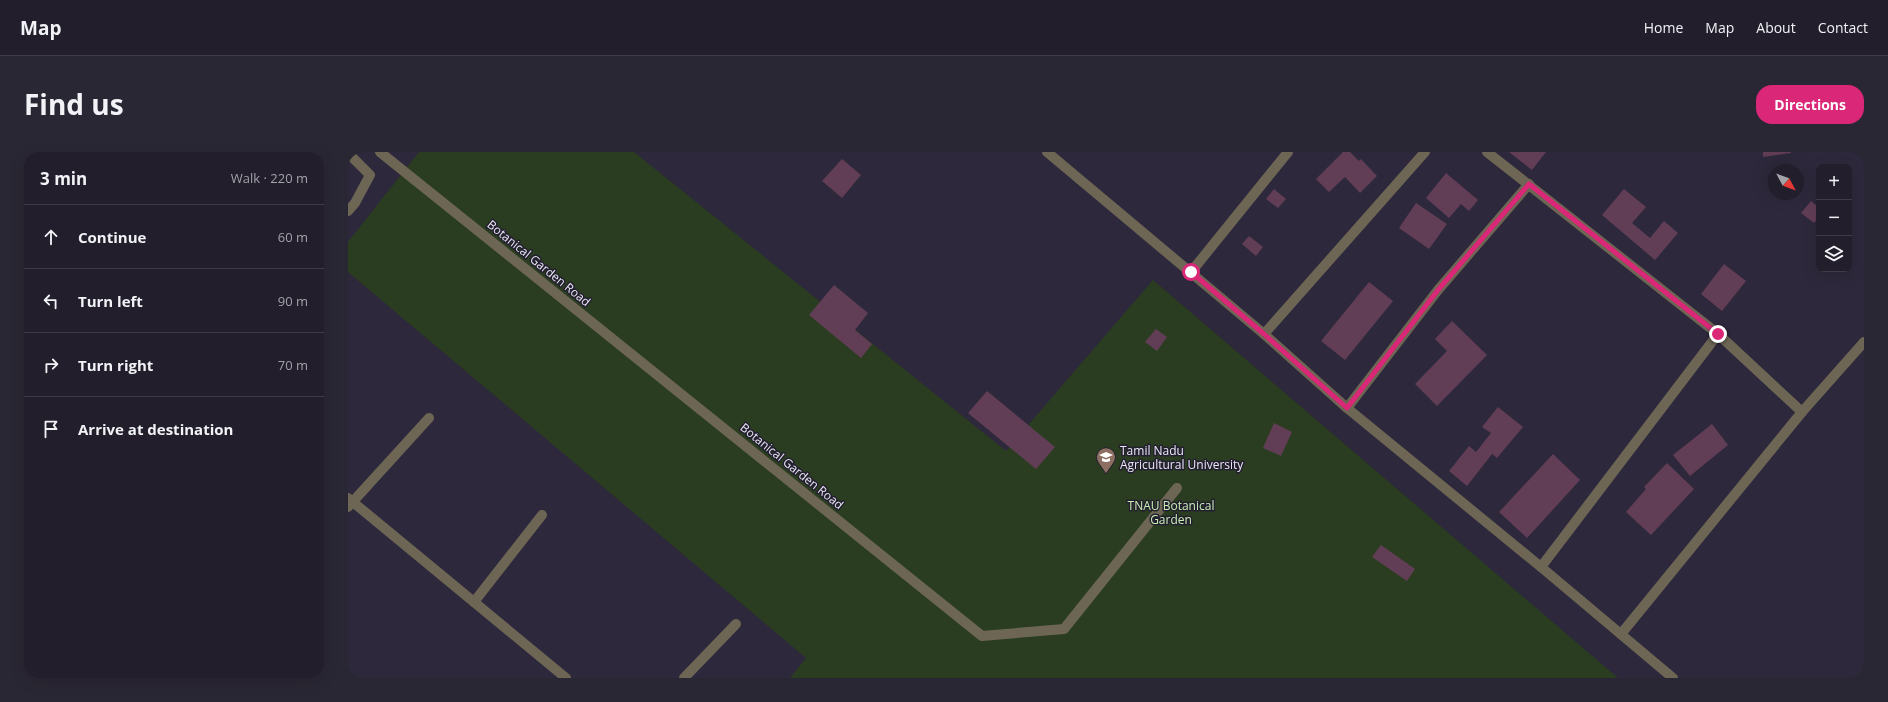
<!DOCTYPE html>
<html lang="en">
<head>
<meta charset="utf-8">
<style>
	:root { --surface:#221e2c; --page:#2a2734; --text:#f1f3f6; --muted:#a2a2a9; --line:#3f3c48; --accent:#db2777 }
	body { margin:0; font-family:"Open Sans",sans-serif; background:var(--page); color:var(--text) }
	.controls { position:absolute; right:12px; top:12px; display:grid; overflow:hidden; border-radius:8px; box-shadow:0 4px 16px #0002 }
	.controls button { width:36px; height:36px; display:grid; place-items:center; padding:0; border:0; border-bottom:1px solid var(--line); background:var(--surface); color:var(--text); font:20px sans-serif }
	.compass { position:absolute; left:1420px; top:12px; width:36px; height:36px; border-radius:50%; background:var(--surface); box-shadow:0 4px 16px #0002; rotate:131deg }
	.stop { position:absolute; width:12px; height:12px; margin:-9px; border:3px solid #db2777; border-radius:50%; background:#fff }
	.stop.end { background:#db2777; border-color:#fff; box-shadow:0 1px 4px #0008 }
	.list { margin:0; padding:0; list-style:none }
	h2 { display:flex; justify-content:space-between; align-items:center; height:52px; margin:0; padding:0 16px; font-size:17px }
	h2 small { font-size:13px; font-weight:400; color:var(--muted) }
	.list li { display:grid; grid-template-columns:26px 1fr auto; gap:12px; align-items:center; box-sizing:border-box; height:64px; padding:0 16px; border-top:1px solid var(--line) }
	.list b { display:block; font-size:15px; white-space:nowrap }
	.list em { font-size:13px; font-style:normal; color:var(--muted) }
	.icon { flex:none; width:22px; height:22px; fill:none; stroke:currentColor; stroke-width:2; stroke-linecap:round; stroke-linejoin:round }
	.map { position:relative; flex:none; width:1516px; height:526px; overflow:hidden; border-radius:16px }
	header { display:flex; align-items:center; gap:24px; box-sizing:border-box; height:56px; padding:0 20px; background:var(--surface); border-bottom:1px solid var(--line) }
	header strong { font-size:19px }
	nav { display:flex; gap:22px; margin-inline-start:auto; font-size:14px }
	.intro { display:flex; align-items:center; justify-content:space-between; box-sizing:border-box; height:96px; padding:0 24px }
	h1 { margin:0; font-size:28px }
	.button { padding:10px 18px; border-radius:16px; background:var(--accent); color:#fff; font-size:14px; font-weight:700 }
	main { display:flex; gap:24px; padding:0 24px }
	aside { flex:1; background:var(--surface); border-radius:16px; box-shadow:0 4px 16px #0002 }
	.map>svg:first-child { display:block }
</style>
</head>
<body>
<header>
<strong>Map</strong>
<nav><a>Home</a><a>Map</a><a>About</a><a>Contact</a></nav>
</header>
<div class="intro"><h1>Find us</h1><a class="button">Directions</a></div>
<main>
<aside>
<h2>3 min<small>Walk · 220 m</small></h2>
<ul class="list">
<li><svg class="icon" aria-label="ahead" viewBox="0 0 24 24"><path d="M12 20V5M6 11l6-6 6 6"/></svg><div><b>Continue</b></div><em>60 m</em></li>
<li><svg class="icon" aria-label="left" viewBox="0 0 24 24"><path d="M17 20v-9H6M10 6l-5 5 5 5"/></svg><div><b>Turn left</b></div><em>90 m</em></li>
<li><svg class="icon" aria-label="right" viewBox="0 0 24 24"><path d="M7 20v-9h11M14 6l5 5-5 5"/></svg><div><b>Turn right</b></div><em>70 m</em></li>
<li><svg class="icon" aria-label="arrive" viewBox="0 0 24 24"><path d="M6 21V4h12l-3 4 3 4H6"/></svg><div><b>Arrive at destination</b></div></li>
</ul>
</aside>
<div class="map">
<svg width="1516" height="526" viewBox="0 0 1516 526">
	<rect width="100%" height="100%" fill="#2d283b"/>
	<polygon fill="#2a3d20" points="71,0 286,0 658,299 805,128 1270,526 442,526 458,506 0,120 0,90"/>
	<g fill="#623e56">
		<polygon points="995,0 1002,0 1011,9 1013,7 1029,24 1012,41 997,25 981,40 968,27"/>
		<polygon points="1161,0 1198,0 1184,18"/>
		<polygon points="1415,0 1443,0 1443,1 1415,5"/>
		<polygon points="494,7 513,23 494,46 474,29"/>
		<polygon points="1098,21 1130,48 1121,59 1113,52 1101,66 1078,46"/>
		<polygon points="926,37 938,47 930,56 918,47"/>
		<polygon points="1276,37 1298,55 1284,71 1302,86 1316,69 1330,81 1307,108 1254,63"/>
		<polygon points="1463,49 1471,56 1471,65 1466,71 1453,61"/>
		<polygon points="1068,51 1099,72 1081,97 1051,76"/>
		<polygon points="901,84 915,95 908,104 894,92"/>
		<polygon points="1376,112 1398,129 1374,159 1353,142"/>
		<polygon points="1021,130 1045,149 997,208 973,189"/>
		<polygon points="486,133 520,161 507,178 524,192 513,206 461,163"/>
		<polygon points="1104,169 1139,203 1089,254 1067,232 1099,199 1087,187"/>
		<polygon points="808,177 819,185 809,199 797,190"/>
		<polygon points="639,239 707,295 688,317 620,261"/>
		<polygon points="1150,255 1175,275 1149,306 1144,302 1119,334 1101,319 1121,294 1128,300 1143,281 1134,275"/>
		<polygon points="926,271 944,280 933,304 915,296"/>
		<polygon points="1364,272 1380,293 1342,324 1325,303"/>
		<polygon points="1205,302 1232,328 1179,386 1151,360"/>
		<polygon points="1319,311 1346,337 1303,383 1278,360 1298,337 1296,335"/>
		<polygon points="1033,393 1067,417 1059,429 1024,405"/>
	</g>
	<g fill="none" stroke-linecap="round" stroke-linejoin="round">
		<g stroke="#6d6655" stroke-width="10">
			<polyline points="32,0 634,484 716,477 829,336"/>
			<polyline points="699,0 916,182 999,256 1193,415 1325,526"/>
			<polyline points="1139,0 1370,182 1454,260"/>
			<polyline points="0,1 22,23 7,51 0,59"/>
			<polyline points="843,120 940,0"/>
			<polyline points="916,182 1077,0"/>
			<polyline points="999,256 1090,138 1181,32"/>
			<polyline points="0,346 218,526"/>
			<polyline points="0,355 81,266"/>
			<polyline points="1193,415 1370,182"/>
			<polyline points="126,450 194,363"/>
			<polyline points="1273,482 1454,260 1516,190"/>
			<polyline points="336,526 388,472"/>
		</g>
	</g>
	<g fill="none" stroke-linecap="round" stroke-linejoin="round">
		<polyline stroke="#db2777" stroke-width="5" points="843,120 916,182 999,256 1090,138 1181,32 1370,182"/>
	</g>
	<defs>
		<g id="university-pin" transform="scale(1)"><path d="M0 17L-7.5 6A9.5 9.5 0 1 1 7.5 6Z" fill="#8d6e63" stroke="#231f30"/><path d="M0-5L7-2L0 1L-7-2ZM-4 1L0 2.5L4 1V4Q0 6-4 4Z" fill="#fff"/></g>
	</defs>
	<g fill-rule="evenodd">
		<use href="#university-pin" x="758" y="305"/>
	</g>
	<g text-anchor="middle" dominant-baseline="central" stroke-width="3" stroke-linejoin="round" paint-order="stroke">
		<g font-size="12" fill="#eae8f4" stroke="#231f30">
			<text transform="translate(191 111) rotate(39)">Botanical Garden Road</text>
			<text transform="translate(444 314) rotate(39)">Botanical Garden Road</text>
		</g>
		<g font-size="12" fill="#eae8f4" stroke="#231f30" text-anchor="start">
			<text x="772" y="298">Tamil Nadu<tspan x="772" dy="14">Agricultural University</tspan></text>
		</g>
		<g font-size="12" fill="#c7f0b2" stroke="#231f30">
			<text x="823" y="353">TNAU Botanical<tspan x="823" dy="14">Garden</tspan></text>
		</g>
	</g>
</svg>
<div class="controls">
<button>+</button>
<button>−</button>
<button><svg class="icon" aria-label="layers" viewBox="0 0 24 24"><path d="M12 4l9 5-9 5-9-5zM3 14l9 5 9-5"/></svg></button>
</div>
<svg class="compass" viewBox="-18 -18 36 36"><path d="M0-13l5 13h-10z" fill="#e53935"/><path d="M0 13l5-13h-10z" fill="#a2a2a9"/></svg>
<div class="stop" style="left:843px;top:120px"></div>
<div class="stop end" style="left:1370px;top:182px"></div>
</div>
</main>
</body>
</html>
